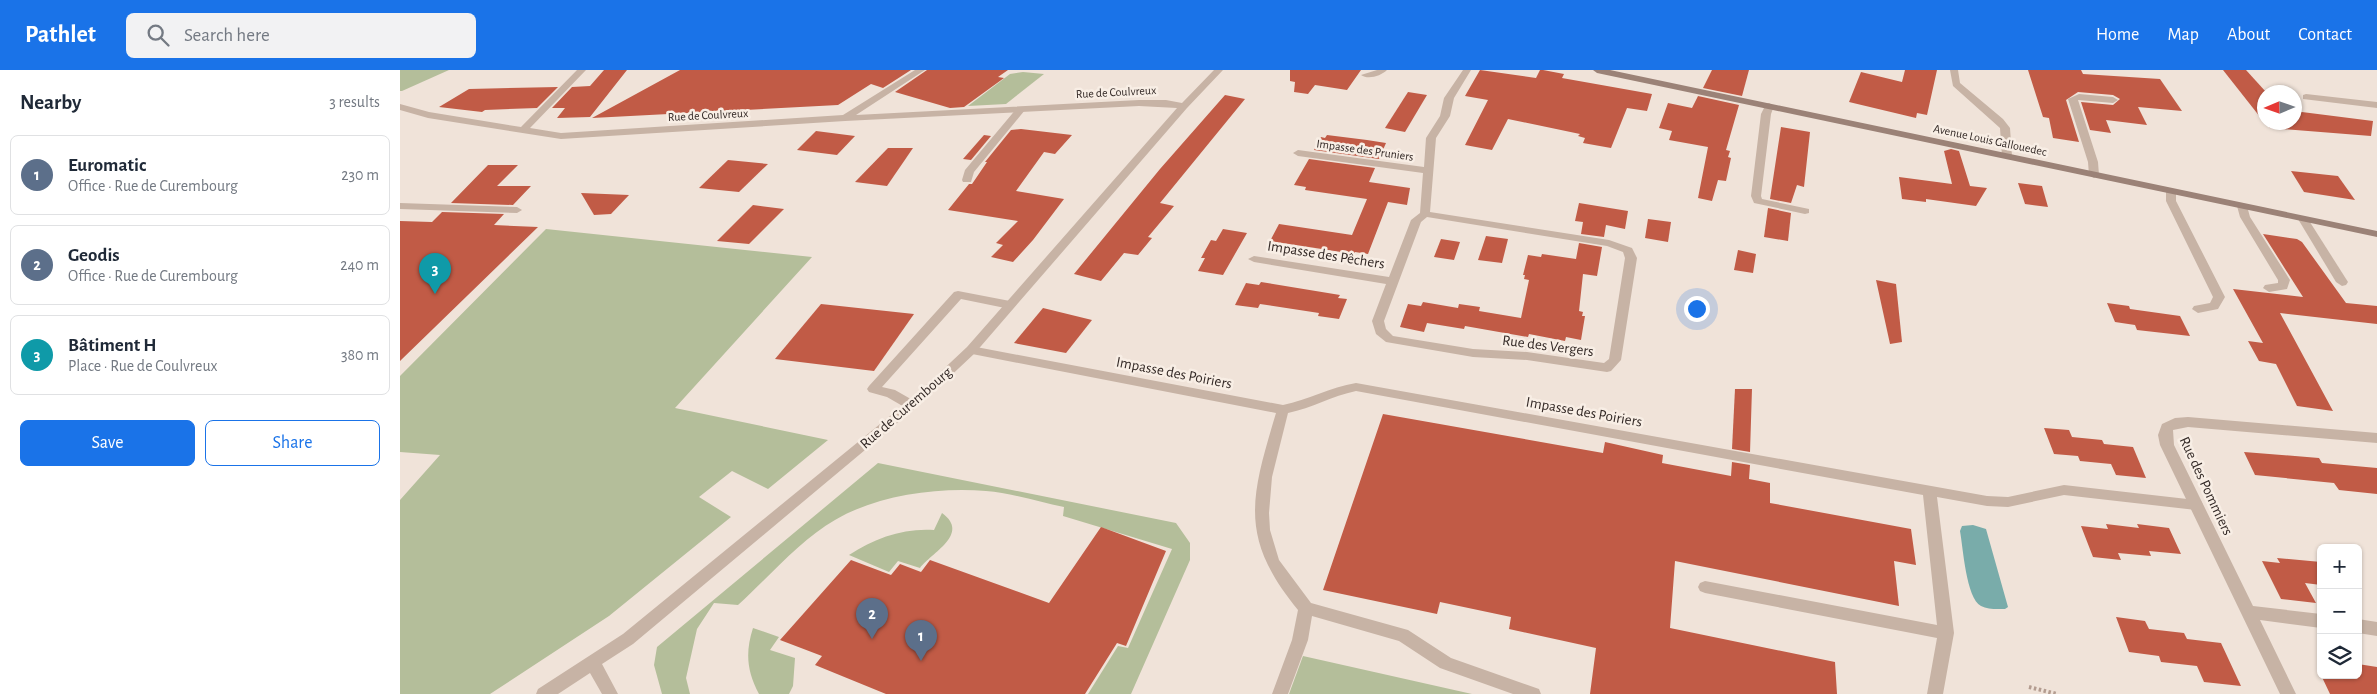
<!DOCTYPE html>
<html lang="en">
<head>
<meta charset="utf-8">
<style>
	:root { --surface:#fff; --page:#f2f2f3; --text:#1f2937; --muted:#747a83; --line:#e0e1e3; --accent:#1a73e8 }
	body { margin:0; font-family:"Alegreya Sans",sans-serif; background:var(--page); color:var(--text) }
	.controls { position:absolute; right:15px; bottom:15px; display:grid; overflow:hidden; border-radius:8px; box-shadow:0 1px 4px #0004 }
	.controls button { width:45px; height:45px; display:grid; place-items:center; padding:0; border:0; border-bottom:1px solid var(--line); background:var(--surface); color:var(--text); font:25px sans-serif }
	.compass { position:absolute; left:1857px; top:15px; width:45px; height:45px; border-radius:50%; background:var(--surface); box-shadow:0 1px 4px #0004; rotate:268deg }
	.you { position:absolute; left:1296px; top:238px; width:18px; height:18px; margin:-12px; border:4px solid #fff; border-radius:50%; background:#1a73e8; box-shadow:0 0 0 8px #1a73e833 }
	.badge { display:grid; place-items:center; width:32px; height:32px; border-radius:50%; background:var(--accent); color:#fff; font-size:16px; font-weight:700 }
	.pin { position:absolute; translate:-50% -41px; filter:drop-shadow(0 1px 2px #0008) }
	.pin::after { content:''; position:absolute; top:26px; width:18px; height:15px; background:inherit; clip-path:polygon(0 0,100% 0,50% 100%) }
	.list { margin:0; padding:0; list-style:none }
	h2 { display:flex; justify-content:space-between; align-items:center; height:65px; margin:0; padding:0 20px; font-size:21px }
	h2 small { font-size:16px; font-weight:400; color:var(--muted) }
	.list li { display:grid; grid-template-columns:32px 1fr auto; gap:15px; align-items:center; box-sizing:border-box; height:80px; margin:0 10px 10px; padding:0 10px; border:1px solid var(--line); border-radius:8px }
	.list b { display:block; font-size:19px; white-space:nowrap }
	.list p { margin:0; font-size:16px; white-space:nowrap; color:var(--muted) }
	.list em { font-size:16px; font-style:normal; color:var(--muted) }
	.actions { display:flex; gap:10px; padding:15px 20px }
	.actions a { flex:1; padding:11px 0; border:1px solid var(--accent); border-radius:8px; text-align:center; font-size:18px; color:var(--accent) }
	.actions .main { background:var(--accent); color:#fff }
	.icon { flex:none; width:28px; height:28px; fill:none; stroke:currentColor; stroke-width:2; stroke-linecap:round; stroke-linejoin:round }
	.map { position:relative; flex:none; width:1977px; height:624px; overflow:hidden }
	header { display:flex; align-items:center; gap:30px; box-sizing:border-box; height:70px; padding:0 25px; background:var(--accent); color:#fff }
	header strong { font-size:24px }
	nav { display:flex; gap:28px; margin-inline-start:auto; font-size:18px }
	.search { width:350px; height:45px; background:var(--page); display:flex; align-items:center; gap:12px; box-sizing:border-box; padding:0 18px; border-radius:8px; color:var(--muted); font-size:19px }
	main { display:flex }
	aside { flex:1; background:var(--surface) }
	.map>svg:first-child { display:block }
</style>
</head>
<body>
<header>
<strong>Pathlet</strong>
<div class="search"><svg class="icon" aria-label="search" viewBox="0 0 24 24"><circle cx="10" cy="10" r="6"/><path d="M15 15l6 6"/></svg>Search here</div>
<nav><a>Home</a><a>Map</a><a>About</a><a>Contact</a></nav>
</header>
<main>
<aside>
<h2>Nearby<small>3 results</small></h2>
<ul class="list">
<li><span class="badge" style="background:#5c6f8a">1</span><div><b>Euromatic</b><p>Office · Rue de Curembourg</p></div><em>230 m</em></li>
<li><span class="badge" style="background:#5c6f8a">2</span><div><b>Geodis</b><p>Office · Rue de Curembourg</p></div><em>240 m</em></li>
<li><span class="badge" style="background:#0f9aa8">3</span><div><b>Bâtiment H</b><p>Place · Rue de Coulvreux</p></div><em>380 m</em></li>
</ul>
<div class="actions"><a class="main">Save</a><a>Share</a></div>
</aside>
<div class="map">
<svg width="1977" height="624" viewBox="0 0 1977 624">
	<rect width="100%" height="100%" fill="#f0e3d9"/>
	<g fill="#b4be9a">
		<polygon points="0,0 49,0 2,21 0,21"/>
		<polygon points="623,2 644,4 606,34 568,36 610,4"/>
		<polygon points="146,159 412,187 275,338 428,370 368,419 332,401 299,427 331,447 209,546 90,624 0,624 0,430 40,385 0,382 0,306"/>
		<path d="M478,393L776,453L790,473V490L731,624H688L718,576L728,578L772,479L663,446L664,437C639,432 612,423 586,421C538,417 477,425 435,450C401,469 367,509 338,535L314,533L297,559L286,608L290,624H262L254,595L257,577Z"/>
		<path d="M542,443C571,464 531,483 520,498L498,491L489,502L449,485C475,468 503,458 534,460Z"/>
		<path d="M353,558L379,567L370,580L395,588L393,616L389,624H359C347,601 345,583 353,558Z"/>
		<polygon points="903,586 1072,624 889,624"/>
	</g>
	<path fill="#79acaa" d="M1573,455L1586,459L1608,537L1605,539C1599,539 1588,540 1581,536C1566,528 1563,477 1560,461L1562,456Z"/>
	<g fill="#c15b46">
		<polygon points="204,0 227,0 190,47 157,48 165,38 152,38 172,17 190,16"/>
		<polygon points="280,0 511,0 483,18 471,14 438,35 192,48"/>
		<polygon points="527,0 608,0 598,7 604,8 564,37 550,38 495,22"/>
		<polygon points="890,0 961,0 947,20 915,15 908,24 894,22 895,12 890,11"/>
		<polygon points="1080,0 1136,8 1140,0 1143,0 1164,4 1162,8 1252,24 1247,41 1227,38 1211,78 1183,73 1185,68 1178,66 1180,64 1108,49 1092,80 1065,75 1088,30 1065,26"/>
		<polygon points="1312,0 1349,0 1342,26 1303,18"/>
		<polygon points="1505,0 1537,0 1527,45 1517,43 1516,48 1449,32 1461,2 1502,12"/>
		<polygon points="1628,0 1681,0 1683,4 1760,9 1782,41 1738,37 1747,55 1706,50 1711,63 1690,60 1681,32 1713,35 1720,29 1713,25 1678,22 1666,30 1679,72 1653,68 1649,48 1643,47"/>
		<polygon points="1823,0 1846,0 1866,22 1864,52"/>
		<polygon points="158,17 137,38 85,40 82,42 39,37 69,19"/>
		<polygon points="1008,22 1027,25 1005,62 985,58"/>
		<polygon points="825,25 845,29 760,133 774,136 748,167 752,168 738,185 724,183 701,211 674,204 760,99"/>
		<polygon points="1298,26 1339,35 1326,80 1330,81 1328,87 1331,88 1326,111 1318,110 1312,131 1298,128 1308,77 1269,70 1272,61 1259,58 1268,33 1292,38"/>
		<polygon points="1894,41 1973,51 1971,66 1870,58 1865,52 1894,52"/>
		<polygon points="1381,57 1410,62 1404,117 1397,115 1391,133 1370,129"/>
		<polygon points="621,59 672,65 655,84 644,82 616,121 664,129 633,170 613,192 591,187 603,175 596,173 618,151 548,140 569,114 572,114 587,92 585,92 611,60"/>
		<polygon points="416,61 455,66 437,85 397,80"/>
		<polygon points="584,65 591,66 571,90 563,89"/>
		<polygon points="927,65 967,70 986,73 979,89 914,80 921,67 925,68"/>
		<polygon points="488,78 513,78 487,116 455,112"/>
		<polygon points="1551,79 1559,81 1570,116 1587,118 1576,136 1526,129 1526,132 1502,129 1499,107 1552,114 1544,81"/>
		<polygon points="909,89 975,98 969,112 1010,118 1007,135 988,132 968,184 955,182 954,184 870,171 879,154 952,165 967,129 905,120 906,117 894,115"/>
		<polygon points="328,90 368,94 339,122 299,118"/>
		<polygon points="88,95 118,95 97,116 131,116 113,135 51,133"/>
		<polygon points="1891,101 1938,106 1955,130 1904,122"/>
		<polygon points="1618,113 1642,116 1648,137 1625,134"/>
		<polygon points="181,123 229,125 211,144 194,145"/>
		<polygon points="1179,133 1228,141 1225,159 1206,155 1204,167 1181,164 1183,152 1175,151"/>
		<polygon points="353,135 384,139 349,174 317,171"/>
		<polygon points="1368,138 1391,143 1388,171 1364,167"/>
		<polygon points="42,142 104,144 94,155 138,157 0,291 0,151 32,152"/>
		<polygon points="1248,149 1271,152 1268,172 1245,168"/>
		<polygon points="823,159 847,163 823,205 798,201 805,188 801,188 811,170 816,171"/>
		<polygon points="1863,164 1897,169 1902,172 1946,233 1977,236 1977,254 1880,243 1933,341 1897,336 1876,294 1859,291 1848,271 1863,273 1833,219 1903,227"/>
		<polygon points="1086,166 1108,169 1102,193 1078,190"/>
		<polygon points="1041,169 1060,172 1054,190 1034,187"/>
		<polygon points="1179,173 1202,177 1197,206 1183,204 1179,241 1183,242 1182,246 1185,246 1181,270 1166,267 1165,271 1129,264 1128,267 1065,256 1064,259 1027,253 1024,262 1000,257 1008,234 1021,236 1023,232 1058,238 1059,234 1080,237 1079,241 1121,248 1129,210 1124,209 1125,205 1123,205 1128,185 1141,187 1142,184 1176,189"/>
		<polygon points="1338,180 1356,184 1353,203 1334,200"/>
		<polygon points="1476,210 1496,214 1502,272 1490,274"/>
		<polygon points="861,212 940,225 938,228 947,229 939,249 918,246 919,243 860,234 858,238 835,235 846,213 859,215"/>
		<polygon points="1707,233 1729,236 1730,239 1780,246 1790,266 1737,260 1735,255 1715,252"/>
		<polygon points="421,234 514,244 474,301 375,289"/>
		<polygon points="643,238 692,250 666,283 614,273"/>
		<polygon points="1335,319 1352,319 1350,382 1332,379"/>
		<polygon points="983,344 1203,383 1205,372 1263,385 1262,393 1331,406 1332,392 1350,395 1349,409 1370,413 1370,433 1511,459 1516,495 1494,491 1499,536 1275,491 1270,558 1435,592 1437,624 1190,624 1196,578 1109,559 1111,547 1040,532 1037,544 923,520"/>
		<polygon points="1644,358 1669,360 1672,367 1702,370 1704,374 1733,377 1746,408 1716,405 1711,394 1680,391 1678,386 1654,384"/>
		<polygon points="1844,382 1919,388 1922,393 1977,398 1977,424 1939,420 1934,413 1855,405"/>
		<polygon points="1706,454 1739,458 1737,454 1769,458 1781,484 1749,481 1751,486 1718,483 1721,490 1693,487 1681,456 1708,459"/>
		<polygon points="701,457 766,481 726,576 717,573 685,624 486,624 415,595 422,586 380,570 451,490 491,505 500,494 521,502 530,490 649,533"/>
		<polygon points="1877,488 1921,492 1921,515 1905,513 1916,533 1881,529 1862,491 1880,493"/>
		<polygon points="1716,547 1745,551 1749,559 1784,563 1787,569 1821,573 1841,616 1804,612 1797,596 1761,592 1759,586 1729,582"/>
		<polygon points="1958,594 1977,597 1977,624 1930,624 1921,605 1958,605"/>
	</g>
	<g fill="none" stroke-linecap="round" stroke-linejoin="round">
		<polyline stroke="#b39c90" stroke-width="4" stroke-dasharray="2.5 2.5" stroke-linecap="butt" points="1629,617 1657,624"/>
		<g fill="#c7b3a5" fill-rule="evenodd">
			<path d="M977,0H987C981,6 968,10 961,5Z"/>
			<polygon points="1550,0 1558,0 1560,13 1603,49 1610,58 1612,86 1611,88 1603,88 1602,86 1600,58 1553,16"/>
			<polygon points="1679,24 1713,27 1718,30 1713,33 1678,30 1698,92 1699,105 1694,108 1689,105 1688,92 1668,29"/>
			<polygon points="1906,24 1977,32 1977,38 1903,29 1903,25"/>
			<polygon points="1369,33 1374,36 1371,44 1361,126 1362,129 1409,139 1409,143 1405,144 1354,133 1351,126 1361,44 1366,34"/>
			<polygon points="620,37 625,40 574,102 571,112 563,112 562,110 565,100 617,38"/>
			<polygon points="1771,118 1776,121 1776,131 1825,227 1818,239 1798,243 1792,239 1794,236 1810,233 1813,227 1766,131 1766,121"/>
			<polygon points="0,133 117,137 122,140 117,143 0,139"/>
			<polygon points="1842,133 1847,136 1850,147 1890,210 1887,219 1869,222 1863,218 1865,215 1878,213 1878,210 1840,147 1837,136"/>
			<polygon points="1903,146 1908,149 1948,212 1946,215 1942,216 1936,212 1898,149"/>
			<polygon points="558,221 610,231 616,235 610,239 561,229 482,317 495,320 516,332 517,335 516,338 506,338 487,327 469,322 467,319 469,316 554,222"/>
			<path d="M571,276L883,335C908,330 930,317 956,313L1587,426L1608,427L1664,415L1796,430L1801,431L1803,435L1801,439L1796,440L1664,425L1608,437L1587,436L1537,427L1554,563L1543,624H1527L1537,568L1305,523L1300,521L1298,517L1300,513L1305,511L1537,555L1523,425L956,321C932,326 912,338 888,343L872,407L869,443L870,460L879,490L911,533L1008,560L1051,588L1139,619L1141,624H1113L1040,598L999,571L912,546L908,570L888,624H872L892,570L898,540C838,467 851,427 876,343L567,283L565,280Z"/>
		</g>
		<g fill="#c7b3a5" fill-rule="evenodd">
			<polygon points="177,0 186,0 130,58 161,63 443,45 515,0 525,0 456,45 739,30 766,30 782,33 814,0 823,0 787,38 575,283 526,329 233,574 202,594 218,624 202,624 190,603 158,624 136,624 138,619 223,564 518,323 567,277 777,38 739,36 445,51 161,69 28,48 0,40 0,34 29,42 121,57"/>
			<path d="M1063,0H1071L1054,28L1050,46L1036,68L1030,142L1209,170L1232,178L1237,188L1221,290L1211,301L1207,302L1127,290L1073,287L986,272L976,264L972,251L986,214L854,192L848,189L854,186L989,207L1011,150L1020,143L1023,103L898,86L893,83L898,80L1024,97L1026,68L1040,46L1044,28ZM1027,147L1207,176L1223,182L1225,188L1209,289L1204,293L1127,282L1073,279L993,266L986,259L984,251L1021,152Z"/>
			<polygon points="1788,347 1977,363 1977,373 1788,357 1773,360 1774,375 1853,536 1921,544 1921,558 1860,550 1896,624 1880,624 1760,375 1758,365 1762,354 1775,348"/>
			<polygon points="1958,549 1977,552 1977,566 1958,563"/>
		</g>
		<polygon fill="#9b8277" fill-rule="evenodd" points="1193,0 1210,0 1977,161 1977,167 1197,3"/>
	</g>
	<g text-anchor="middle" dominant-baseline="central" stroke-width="5" stroke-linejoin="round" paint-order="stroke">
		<g font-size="12" fill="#332926" stroke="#f8eee5">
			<text transform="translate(716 22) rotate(-3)">Rue de Coulvreux</text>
			<text transform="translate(308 45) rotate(-3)">Rue de Coulvreux</text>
			<text transform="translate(1590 70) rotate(12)">Avenue Louis Gallouedec</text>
			<text transform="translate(965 80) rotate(8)">Impasse des Pruniers</text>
		</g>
		<g font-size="15" fill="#332926" stroke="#f8eee5">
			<text transform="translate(926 185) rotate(9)">Impasse des Pêchers</text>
			<text transform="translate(1148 276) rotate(7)">Rue des Vergers</text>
			<text transform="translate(774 303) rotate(11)">Impasse des Poiriers</text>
			<text transform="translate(506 338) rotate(-41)">Rue de Curembourg</text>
			<text transform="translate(1184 342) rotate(10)">Impasse des Poiriers</text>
			<text transform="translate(1806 416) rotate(65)">Rue des Pommiers</text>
		</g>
	</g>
</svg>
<div class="controls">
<button>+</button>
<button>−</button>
<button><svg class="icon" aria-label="layers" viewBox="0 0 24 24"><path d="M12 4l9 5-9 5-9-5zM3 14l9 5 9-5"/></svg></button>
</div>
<svg class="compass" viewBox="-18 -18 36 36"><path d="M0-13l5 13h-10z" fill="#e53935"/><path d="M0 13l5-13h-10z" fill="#747a83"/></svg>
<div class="you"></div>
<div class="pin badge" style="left:521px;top:591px;background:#5c6f8a">1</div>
<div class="pin badge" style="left:472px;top:569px;background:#5c6f8a">2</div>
<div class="pin badge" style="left:35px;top:224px;background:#0f9aa8">3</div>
</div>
</main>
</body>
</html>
